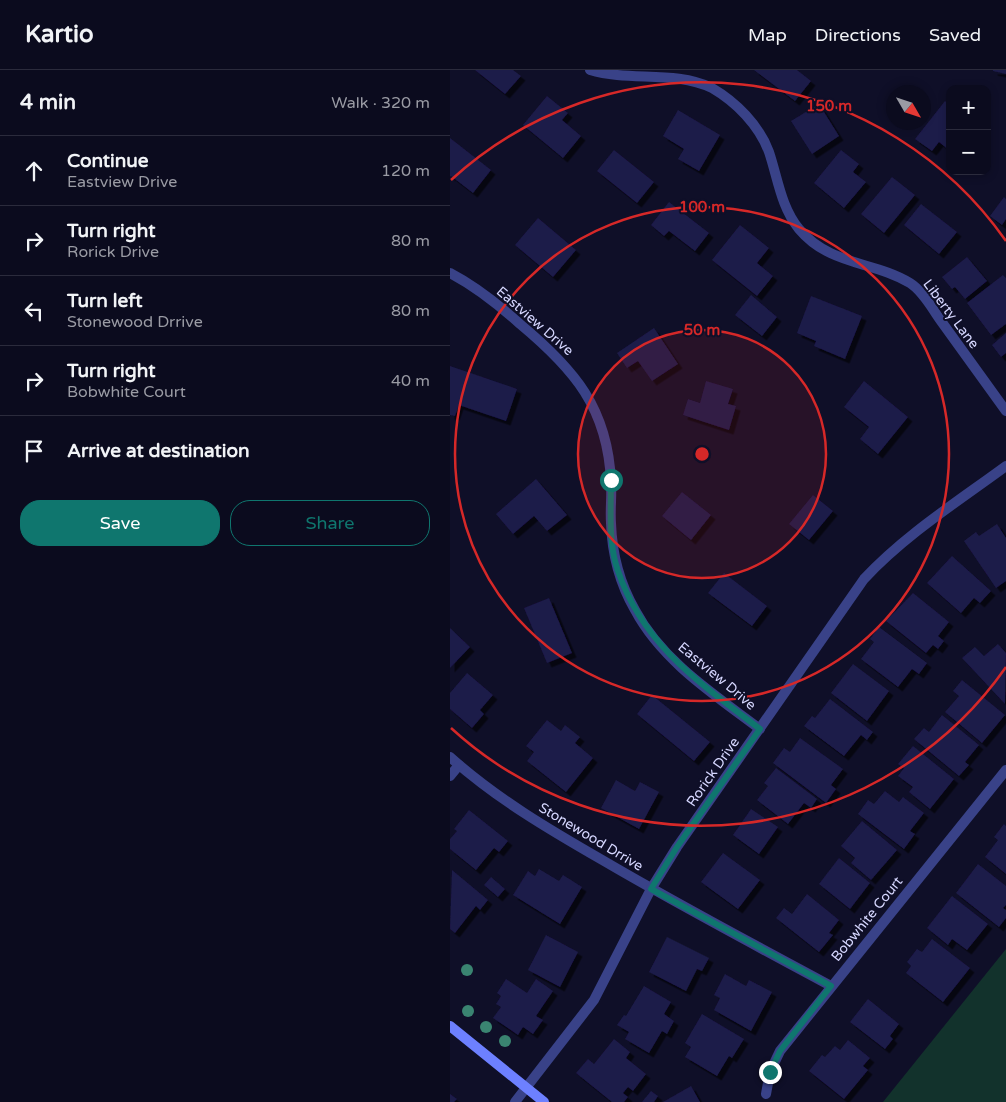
<!DOCTYPE html>
<html lang="en">
<head>
<meta charset="utf-8">
<style>
	:root { --surface:#0b0b1e; --page:#141427; --text:#f1f3f6; --muted:#9a9ba4; --line:#2b2b3c; --accent:#0f766e }
	body { margin:0; font-family:"Varela Round",sans-serif; background:var(--page); color:var(--text) }
	.controls { position:absolute; right:15px; top:15px; display:grid; overflow:hidden; border-radius:10px; box-shadow:0 2px 8px #0003 }
	.controls button { width:45px; height:45px; display:grid; place-items:center; padding:0; border:0; border-bottom:1px solid var(--line); background:var(--surface); color:var(--text); font:25px sans-serif }
	.compass { position:absolute; left:436px; top:15px; width:45px; height:45px; border-radius:50%; background:var(--surface); box-shadow:0 2px 8px #0003; rotate:129deg }
	.stop { position:absolute; width:15px; height:15px; margin:-11px; border:4px solid #0f766e; border-radius:50%; background:#fff }
	.stop.end { background:#0f766e; border-color:#fff; box-shadow:0 1px 5px #0008 }
	.list { margin:0; padding:0; list-style:none }
	h2 { display:flex; justify-content:space-between; align-items:center; height:65px; margin:0; padding:0 20px; font-size:21px }
	h2 small { font-size:16px; font-weight:400; color:var(--muted) }
	.list li { display:grid; grid-template-columns:32px 1fr auto; gap:15px; align-items:center; box-sizing:border-box; height:70px; padding:0 20px; border-top:1px solid var(--line) }
	.list b { display:block; font-size:19px; white-space:nowrap }
	.list p { margin:0; font-size:16px; white-space:nowrap; color:var(--muted) }
	.list em { font-size:16px; font-style:normal; color:var(--muted) }
	.actions { display:flex; gap:10px; padding:15px 20px }
	.actions a { flex:1; padding:11px 0; border:1px solid var(--accent); border-radius:20px; text-align:center; font-size:18px; color:var(--accent) }
	.actions .main { background:var(--accent); color:#fff }
	.icon { flex:none; width:28px; height:28px; fill:none; stroke:currentColor; stroke-width:2; stroke-linecap:round; stroke-linejoin:round }
	.map { position:relative; flex:none; width:556px; height:1032px; overflow:hidden }
	header { display:flex; align-items:center; gap:30px; box-sizing:border-box; height:70px; padding:0 25px; background:var(--surface); border-bottom:1px solid var(--line) }
	header strong { font-size:24px }
	nav { display:flex; gap:28px; margin-inline-start:auto; font-size:18px }
	main { display:flex }
	aside { flex:1; background:var(--surface) }
	.map>svg:first-child { display:block }
</style>
</head>
<body>
<header>
<strong>Kartio</strong>
<nav><a>Map</a><a>Directions</a><a>Saved</a></nav>
</header>
<main>
<aside>
<h2>4 min<small>Walk · 320 m</small></h2>
<ul class="list">
<li><svg class="icon" aria-label="ahead" viewBox="0 0 24 24"><path d="M12 20V5M6 11l6-6 6 6"/></svg><div><b>Continue</b><p>Eastview Drive</p></div><em>120 m</em></li>
<li><svg class="icon" aria-label="right" viewBox="0 0 24 24"><path d="M7 20v-9h11M14 6l5 5-5 5"/></svg><div><b>Turn right</b><p>Rorick Drive</p></div><em>80 m</em></li>
<li><svg class="icon" aria-label="left" viewBox="0 0 24 24"><path d="M17 20v-9H6M10 6l-5 5 5 5"/></svg><div><b>Turn left</b><p>Stonewood Drrive</p></div><em>80 m</em></li>
<li><svg class="icon" aria-label="right" viewBox="0 0 24 24"><path d="M7 20v-9h11M14 6l5 5-5 5"/></svg><div><b>Turn right</b><p>Bobwhite Court</p></div><em>40 m</em></li>
<li><svg class="icon" aria-label="arrive" viewBox="0 0 24 24"><path d="M6 21V4h12l-3 4 3 4H6"/></svg><div><b>Arrive at destination</b></div></li>
</ul>
<div class="actions"><a class="main">Save</a><a>Share</a></div>
</aside>
<div class="map">
<svg width="556" height="1032" viewBox="0 0 556 1032">
	<defs>
		<filter id="shadow"><feDropShadow dx="4.5" dy="4.5" stdDeviation="0" flood-color="#0009"/></filter>
	</defs>
	<rect width="100%" height="100%" fill="#0f0f28"/>
	<polygon fill="#12322c" points="556,879 556,1032 433,1032"/>
	<g fill="#1d1a49" filter="url(#shadow)">
		<polygon points="25,0 63,0 71,6 55,24"/>
		<polygon points="304,0 347,0 361,11 345,31"/>
		<polygon points="543,0 556,0 556,4 543,1"/>
		<polygon points="97,26 118,43 112,50 131,66 113,88 73,55"/>
		<polygon points="495,31 500,35 500,81 489,72 482,81 465,69"/>
		<polygon points="369,34 389,66 362,84 341,51"/>
		<polygon points="228,40 270,65 249,101 228,89 234,79 213,66"/>
		<polygon points="0,68 41,100 23,123 1,106 0,107"/>
		<polygon points="164,80 204,112 187,133 147,101"/>
		<polygon points="391,80 409,94 403,102 416,112 394,138 364,113"/>
		<polygon points="442,107 465,125 434,163 411,144"/>
		<polygon points="554,127 556,129 556,149 552,155 540,146"/>
		<polygon points="219,132 259,163 245,181 219,161 214,166 201,155"/>
		<polygon points="471,134 507,162 489,184 454,155"/>
		<polygon points="88,148 126,180 103,207 65,175"/>
		<polygon points="290,155 319,178 307,193 323,206 307,226 262,190"/>
		<polygon points="517,187 537,211 515,229 505,217 502,219 492,207"/>
		<polygon points="553,205 556,208 556,254 541,265 517,233"/>
		<polygon points="301,225 327,247 312,266 285,245"/>
		<polygon points="361,226 412,246 395,289 364,276 366,271 347,263"/>
		<polygon points="204,258 228,294 202,311 188,291 177,298 167,283"/>
		<polygon points="556,263 556,283 551,287 542,275"/>
		<polygon points="0,296 67,319 56,351 9,335 5,346 0,345"/>
		<polygon points="256,311 283,319 278,334 286,336 279,360 233,345 238,329 250,333"/>
		<polygon points="414,311 458,347 428,384 410,369 419,357 394,337"/>
		<polygon points="86,409 117,445 97,461 84,446 63,464 46,444"/>
		<polygon points="232,422 261,445 241,470 212,446"/>
		<polygon points="363,425 383,441 359,470 339,454"/>
		<polygon points="547,454 556,468 556,511 546,518 514,471 526,462 529,466"/>
		<polygon points="502,486 541,521 530,533 524,528 511,543 477,513"/>
		<polygon points="274,503 317,536 302,556 258,523"/>
		<polygon points="463,523 499,552 488,566 494,571 488,579 483,575 476,583 436,551"/>
		<polygon points="99,528 122,583 97,593 74,538"/>
		<polygon points="429,557 477,593 469,604 462,599 448,617 411,589 424,572 420,569"/>
		<polygon points="0,558 20,577 0,598"/>
		<polygon points="548,574 556,583 555,634 512,588 525,577 534,586"/>
		<polygon points="403,594 439,621 417,651 381,623"/>
		<polygon points="17,603 43,625 30,640 34,644 22,658 0,639 0,623"/>
		<polygon points="512,610 555,645 532,673 495,642 509,626 503,621"/>
		<polygon points="202,625 260,672 244,691 187,644"/>
		<polygon points="380,629 423,662 417,670 411,665 394,686 354,656 362,646 365,648"/>
		<polygon points="492,645 529,675 515,692 519,695 509,706 464,669 474,658 479,662"/>
		<polygon points="97,650 111,661 115,655 130,667 125,673 143,688 116,722 77,691 84,682 76,676"/>
		<polygon points="350,668 393,699 381,715 386,719 376,733 323,693 334,678 340,682"/>
		<polygon points="463,676 504,709 480,739 459,722 463,717 448,706 454,698 448,694"/>
		<polygon points="326,698 367,729 361,738 354,733 338,754 307,730 318,716 314,713"/>
		<polygon points="166,710 185,721 190,712 209,722 189,759 151,738"/>
		<polygon points="435,721 449,732 453,727 474,743 460,761 465,764 454,779 408,744 418,730 424,734"/>
		<polygon points="301,739 328,757 309,784 283,765"/>
		<polygon points="19,740 58,771 49,782 44,778 26,800 0,779 0,769 7,761 4,759"/>
		<polygon points="412,751 447,780 421,810 401,793 405,788 391,776"/>
		<polygon points="554,754 556,756 556,804 535,787 548,770 544,767"/>
		<polygon points="273,783 310,810 288,839 251,812"/>
		<polygon points="389,788 420,813 400,839 369,814"/>
		<polygon points="528,794 556,816 556,835 553,838 556,840 556,848 549,857 506,823"/>
		<polygon points="89,799 109,811 113,805 132,817 110,854 63,825 78,801 85,806"/>
		<polygon points="2,800 38,830 30,840 26,836 5,863 0,859"/>
		<polygon points="41,807 55,819 48,827 34,815"/>
		<polygon points="357,824 389,850 379,863 383,865 369,882 326,848 334,838 342,844"/>
		<polygon points="502,826 538,854 517,880 502,869 498,875 477,858"/>
		<polygon points="96,865 128,882 110,917 78,900"/>
		<polygon points="217,867 259,888 252,901 247,899 236,921 199,902"/>
		<polygon points="482,869 520,898 493,932 456,903 461,896 457,892 467,879 472,882"/>
		<polygon points="275,904 296,916 299,910 322,922 301,961 264,940 270,928 264,925"/>
		<polygon points="56,909 77,923 86,909 103,921 86,946 93,950 83,964 73,957 68,965 43,948 51,937 46,934 51,926 47,923"/>
		<polygon points="194,916 221,932 214,944 224,951 217,964 212,961 199,983 175,969 179,962 167,955 174,945 176,946"/>
		<polygon points="418,929 449,954 440,966 443,969 435,979 400,952"/>
		<polygon points="252,944 294,969 282,988 279,986 267,1006 235,987 241,977 235,973"/>
		<polygon points="164,969 180,982 176,988 196,1004 183,1021 178,1017 173,1023 178,1027 174,1032 162,1032 126,1003 138,989 144,994"/>
		<polygon points="398,970 420,988 413,996 418,1000 394,1029 359,1001 372,985 375,987 385,976 390,980"/>
		<polygon points="241,1016 250,1032 213,1032"/>
		<polygon points="201,1021 208,1026 204,1032 192,1032"/>
		<polygon points="0,1024 7,1029 4,1032 0,1032"/>
	</g>
	<g fill="none" stroke-linecap="round" stroke-linejoin="round">
		<g stroke="#394288" stroke-width="10">
			<path d="M140,0C180,12 224,0 262,18C286,32 309,55 319,82C328,109 331,137 349,159C380,196 424,191 460,213C473,221 483,240 491,251C513,281 534,311 556,341"/>
			<path d="M0,203C25,216 49,235 70,254C124,299 158,338 161,412C162,426 160,439 161,453C162,483 170,514 185,540C212,591 265,625 310,659"/>
			<path d="M0,687C47,729 100,760 154,791C229,835 305,875 381,916"/>
			<polyline points="0,706 9,695"/>
			<polyline points="316,1024 320,1002 330,981 556,700"/>
			<path d="M65,1032L144,930L201,819L227,777L414,509C455,465 507,432 556,396"/>
		</g>
		<polyline stroke="#6d80ff" stroke-width="10" points="0,956 94,1032"/>
	</g>
	<g fill="#3a8471">
		<circle cx="17" cy="900" r="6"/>
		<circle cx="18" cy="941" r="6"/>
		<circle cx="36" cy="957" r="6"/>
		<circle cx="55" cy="971" r="6"/>
	</g>
	<g fill="none" stroke-linecap="round" stroke-linejoin="round">
		<path stroke="#0f766e" stroke-width="6" d="M161,410C161,440 158,473 168,501C193,575 251,614 310,659L227,777L201,819L381,916L330,981L320,1002"/>
	</g>
	<circle cx="252" cy="384" r="124" fill="#d62828" fill-opacity=".12"/>
	<g fill="none" stroke="#d62828" stroke-width="2.5">
		<circle cx="252" cy="384" r="124"/>
		<circle cx="252" cy="384" r="247"/>
		<path d="M556 597A371 371 0 0 1 1 658M1 110A371 371 0 0 1 556 171"/>
	</g>
	<g text-anchor="middle" dominant-baseline="central" stroke-width="4" stroke-linejoin="round" paint-order="stroke">
		<g font-size="14" fill="#d6d7ff" stroke="#0f0f28">
			<text transform="translate(501 244) rotate(53)">Liberty Lane</text>
			<text transform="translate(85 251) rotate(41)">Eastview Drive</text>
			<text transform="translate(267 606) rotate(40)">Eastview Drive</text>
			<text transform="translate(263 702) rotate(-55)">Rorick Drive</text>
			<text transform="translate(141 767) rotate(31)">Stonewood Drrive</text>
			<text transform="translate(417 849) rotate(-51)">Bobwhite Court</text>
		</g>
	</g>
	<circle cx="252" cy="384" r="8" fill="#d62828" stroke="#0f0f28" stroke-width="2.5"/>
	<g font-size="15" text-anchor="middle" font-weight="bold" fill="#d62828" stroke="#0f0f28" stroke-width="4" stroke-linejoin="round" paint-order="stroke">
		<text x="379" y="41">150 m</text>
		<text x="252" y="142">100 m</text>
		<text x="252" y="265">50 m</text>
	</g>
</svg>
<div class="controls">
<button>+</button>
<button>−</button>
</div>
<svg class="compass" viewBox="-18 -18 36 36"><path d="M0-13l5 13h-10z" fill="#e53935"/><path d="M0 13l5-13h-10z" fill="#9a9ba4"/></svg>
<div class="stop" style="left:161px;top:410px"></div>
<div class="stop end" style="left:320px;top:1002px"></div>
</div>
</main>
</body>
</html>
